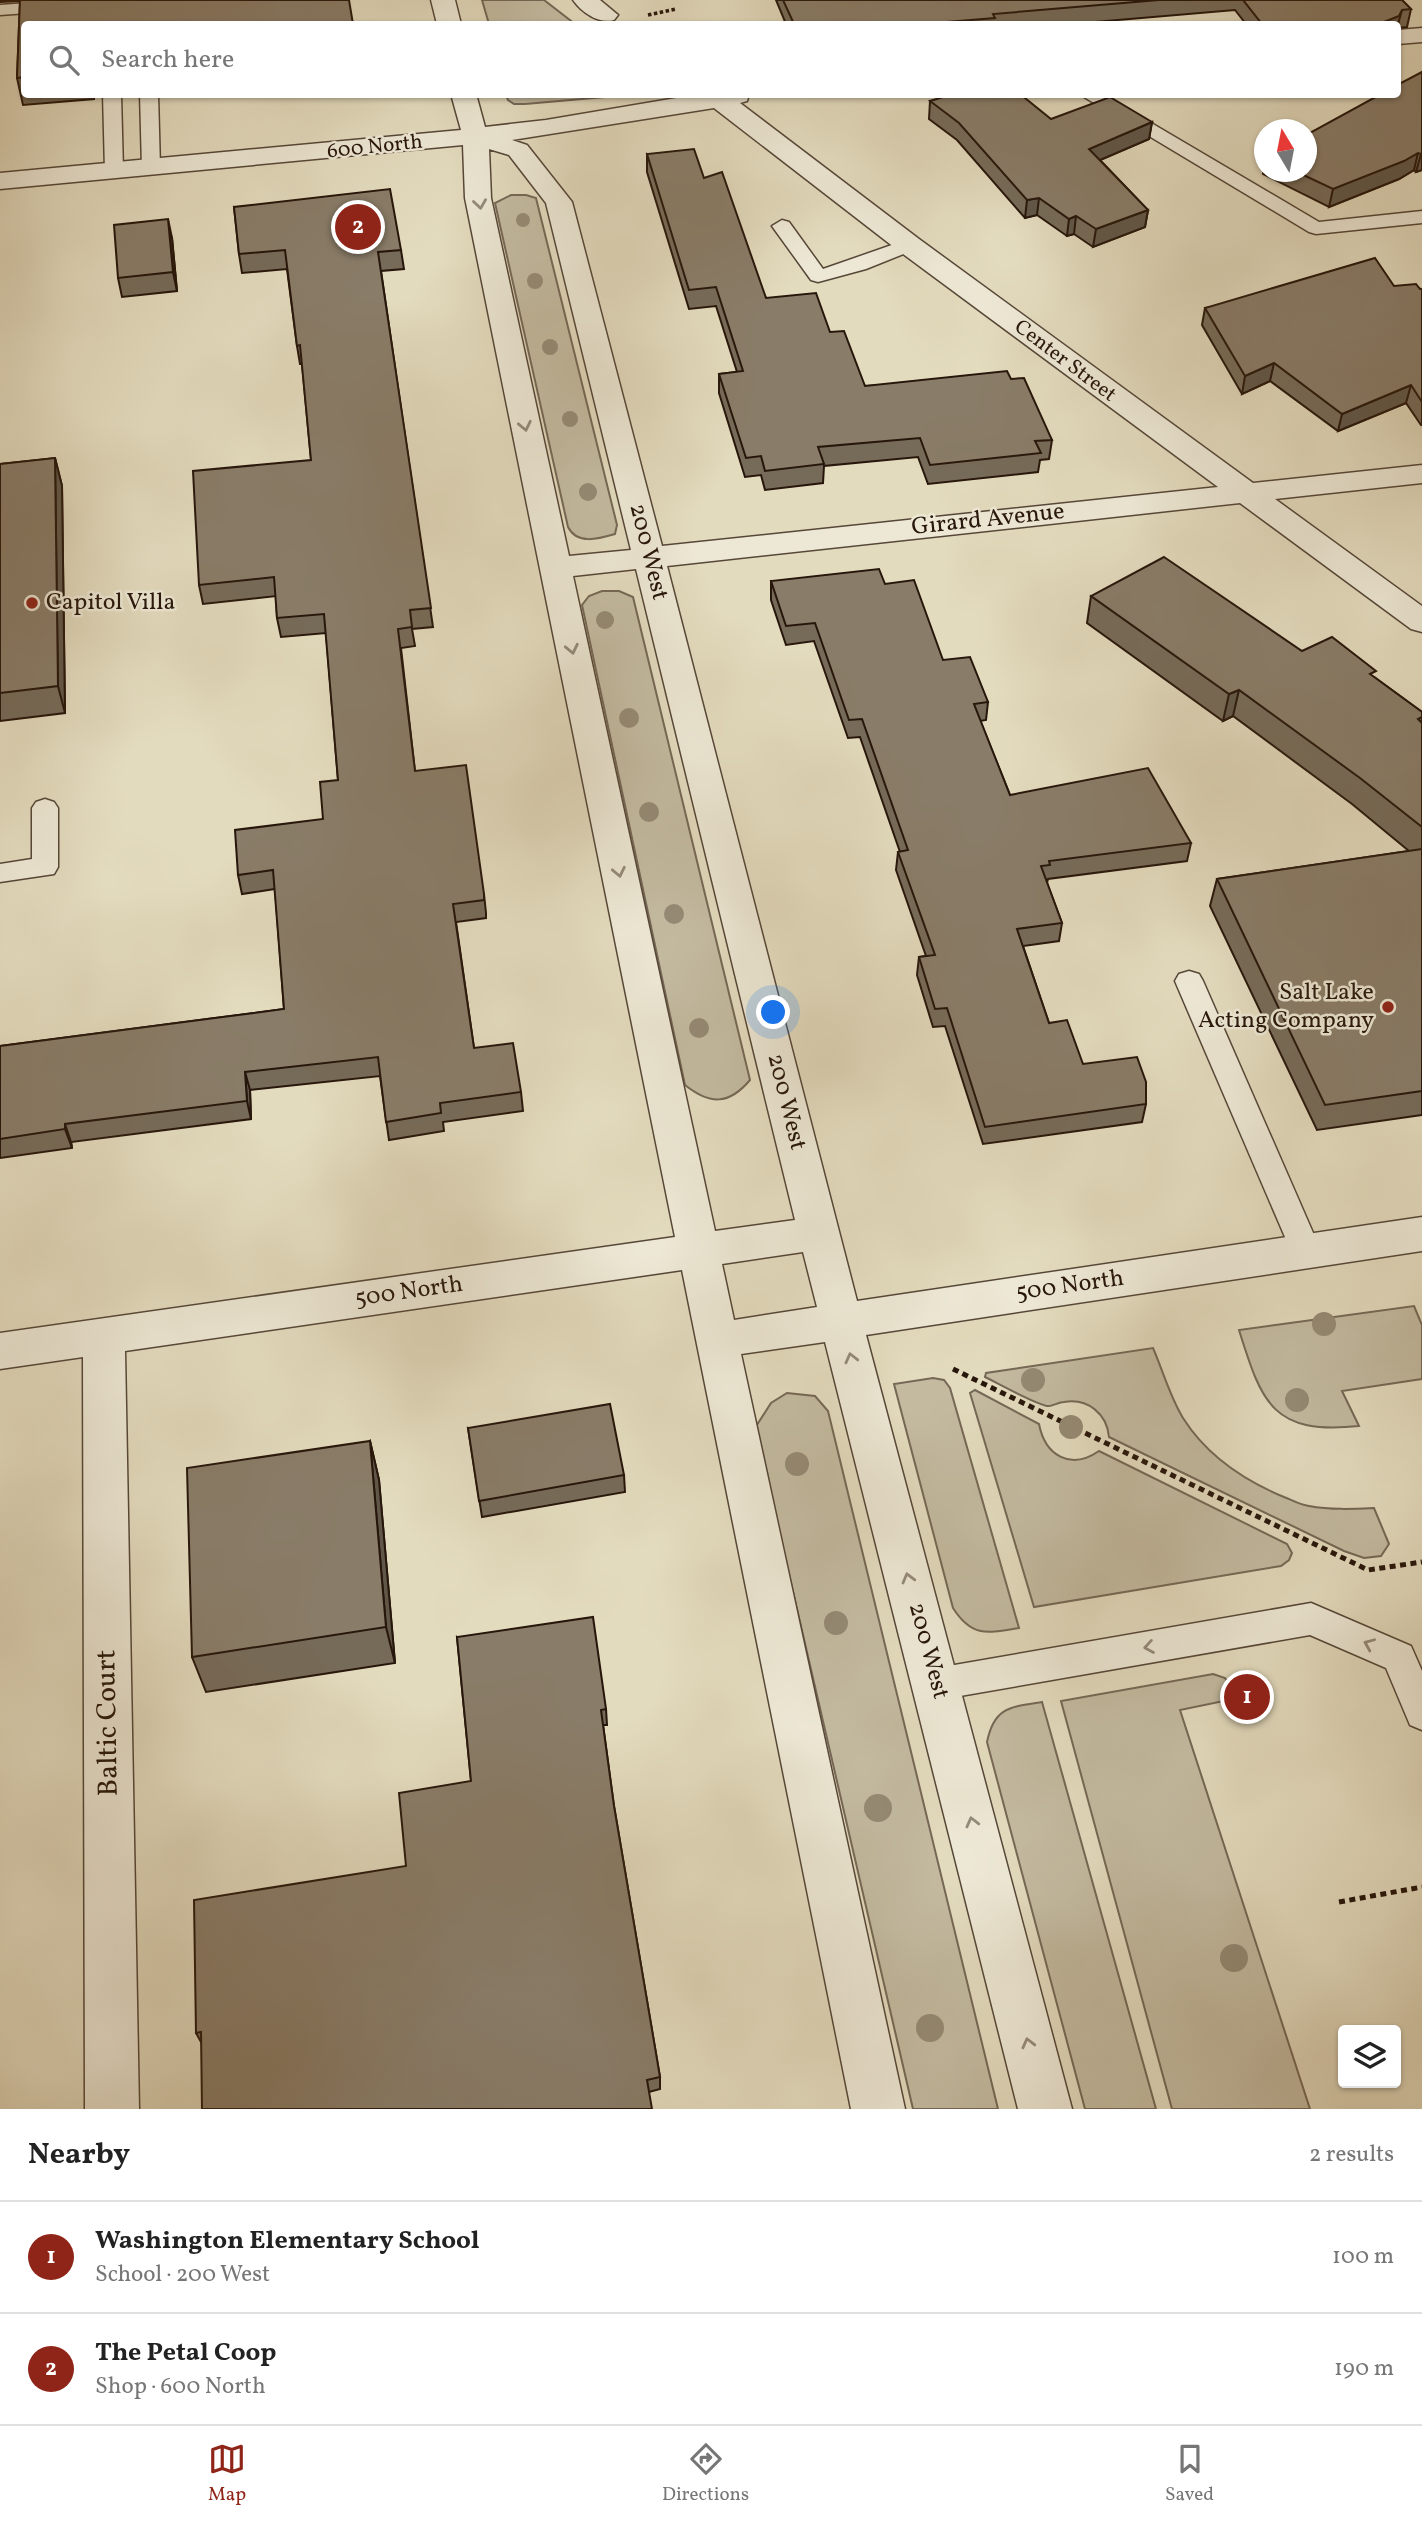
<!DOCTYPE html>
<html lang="en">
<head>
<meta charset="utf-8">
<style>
	:root { --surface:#fff; --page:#f2f2f2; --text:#222; --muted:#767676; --line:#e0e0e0; --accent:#8f2418 }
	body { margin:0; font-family:Vollkorn,serif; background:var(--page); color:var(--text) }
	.controls { position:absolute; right:21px; bottom:21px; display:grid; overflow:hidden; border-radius:7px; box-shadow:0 2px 5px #0004 }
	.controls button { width:63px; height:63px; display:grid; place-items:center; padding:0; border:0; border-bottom:2px solid var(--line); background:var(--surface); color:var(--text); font:35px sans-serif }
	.compass { position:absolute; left:1254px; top:119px; width:63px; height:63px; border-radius:50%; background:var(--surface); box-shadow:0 2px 5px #0004; rotate:350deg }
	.you { position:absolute; left:774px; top:1013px; width:24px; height:24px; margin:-18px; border:5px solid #fff; border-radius:50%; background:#1a73e8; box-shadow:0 0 0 10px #1a73e833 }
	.badge { display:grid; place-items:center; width:46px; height:46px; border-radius:50%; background:var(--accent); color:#fff; font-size:23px; font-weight:700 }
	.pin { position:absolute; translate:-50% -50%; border:4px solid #fff; box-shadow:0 2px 7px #0006 }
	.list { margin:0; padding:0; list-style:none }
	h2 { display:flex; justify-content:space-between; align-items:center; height:91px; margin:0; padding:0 28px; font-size:30px }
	h2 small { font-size:23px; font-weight:400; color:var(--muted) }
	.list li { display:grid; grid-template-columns:46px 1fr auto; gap:21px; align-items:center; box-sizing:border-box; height:112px; padding:0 28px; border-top:2px solid var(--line) }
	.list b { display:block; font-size:26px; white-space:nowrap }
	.list p { margin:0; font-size:23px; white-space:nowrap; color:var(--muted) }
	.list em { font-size:23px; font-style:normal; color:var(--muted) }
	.icon { flex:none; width:38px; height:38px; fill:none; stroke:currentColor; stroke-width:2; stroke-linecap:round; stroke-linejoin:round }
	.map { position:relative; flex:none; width:1422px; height:2109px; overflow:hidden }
	.search { position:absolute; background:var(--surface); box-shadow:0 2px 5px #0004; left:21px; right:21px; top:21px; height:77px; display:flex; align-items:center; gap:18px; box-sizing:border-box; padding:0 24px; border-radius:7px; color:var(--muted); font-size:26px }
	.sheet { height:315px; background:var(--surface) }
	nav { display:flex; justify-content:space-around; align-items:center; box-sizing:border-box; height:98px; border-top:2px solid var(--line); background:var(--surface); font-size:19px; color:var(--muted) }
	nav a { display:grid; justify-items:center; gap:4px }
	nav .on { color:var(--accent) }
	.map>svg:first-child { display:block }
</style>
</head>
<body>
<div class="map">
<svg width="1422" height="2109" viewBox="0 0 1422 2109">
	<rect width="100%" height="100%" fill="#e3dbbe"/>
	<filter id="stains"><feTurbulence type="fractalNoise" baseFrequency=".00286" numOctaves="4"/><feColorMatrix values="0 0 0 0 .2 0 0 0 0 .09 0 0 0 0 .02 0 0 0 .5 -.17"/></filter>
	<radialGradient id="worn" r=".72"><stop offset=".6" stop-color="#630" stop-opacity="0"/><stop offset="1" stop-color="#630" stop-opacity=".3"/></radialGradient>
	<g fill="#c3baa0" stroke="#756856" stroke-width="2">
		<polygon points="482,0 544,0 575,24 489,24"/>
		<polygon points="506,95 506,94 628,95 525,104 514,104 508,100"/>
		<path d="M511,195H526L536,198L617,525L615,534C598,539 577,545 568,527L495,203Z"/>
		<path d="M602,591H619L633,597L750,1080C729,1105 710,1105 685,1085L582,605L589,596Z"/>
		<path d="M1414,1306L1422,1325V1379L1342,1391L1359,1426C1273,1435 1262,1404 1239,1330Z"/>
		<path d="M1153,1348C1163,1371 1170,1397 1183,1418C1207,1456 1243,1480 1284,1497C1292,1500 1300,1505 1309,1506C1331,1510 1352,1509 1374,1508L1389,1544L1381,1556L1364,1558L1344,1551L1109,1437C1107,1414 1088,1398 1064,1402C1059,1402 1053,1406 1049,1406C1040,1407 996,1382 985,1377L986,1373Z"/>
		<path d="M933,1378L944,1380L950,1388L1019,1628C988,1633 972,1638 953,1608L894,1384Z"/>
		<path d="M975,1390L1039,1424C1045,1455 1070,1471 1099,1451L1287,1544L1292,1553L1289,1560L1281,1566L1034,1607L970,1393Z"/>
		<polygon points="787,1393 815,1396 828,1411 998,2109 913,2109 755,1428 771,1403"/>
		<polygon points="1213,1674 1225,1678 1232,1689 1229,1700 1180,1710 1310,2109 1172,2109 1061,1701"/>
		<path d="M1042,1702L1156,2109H1085L987,1742C994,1707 1010,1707 1042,1702Z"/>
	</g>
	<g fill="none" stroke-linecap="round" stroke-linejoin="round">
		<g stroke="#564738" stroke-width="3">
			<g id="lane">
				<polygon points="70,0 109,0 116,3 119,24 102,24 101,10 99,8 0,15 0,5"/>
				<polygon points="103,94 121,94 123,171 114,177 105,171"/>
				<polygon points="140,94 158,94 160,168 151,174 142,168"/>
				<polygon points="1079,94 1102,94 1319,222 1422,211 1422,223 1316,234 1309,232"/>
				<polygon points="782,220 789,222 823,269 909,239 919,245 916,249 866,269 818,282 811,280 772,226"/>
				<polygon points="45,799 54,802 58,808 58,867 54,874 0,882 0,864 32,859 32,808 36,802"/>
				<polygon points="1189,971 1199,974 1203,981 1321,1251 1317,1260 1306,1263 1295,1260 1291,1251 1175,981 1179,974"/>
				<polygon points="1311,1603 1411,1646 1422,1671 1422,1730 1410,1725 1386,1668 1310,1635 937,1700 925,1695 920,1684 925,1673 937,1668"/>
			</g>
		</g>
		<g stroke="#564738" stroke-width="3">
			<g id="street">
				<polygon points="431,0 455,0 461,24 437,24"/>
				<path d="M573,0H600L618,15L614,20C599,24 582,13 573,0Z"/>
				<polygon points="1422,28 1422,42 1398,44 1398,30"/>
				<path d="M451,94H476L485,127L546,120L700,94H749L747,101L740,103L919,239L1253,483L1422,465V483L1275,499L1422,606V632L1411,629L1240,503L667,566L857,1301L1422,1217V1251L866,1335L1072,2109H1018L825,1342L741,1354L905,2109H851L682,1270L125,1351L139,2109H85L83,1357L0,1369V1333L675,1237L465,198L463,145L0,189V173L461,130ZM714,108L899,251L1218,487L662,546L572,202L527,145L512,140ZM489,149L509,155L546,203L631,550L569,556L491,198ZM636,569L795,1220L715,1231L573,576ZM803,1252L817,1307L734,1320L722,1264Z"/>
			</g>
		</g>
		<polyline stroke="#27160b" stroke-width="3.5" stroke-dasharray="3.5 2.5" stroke-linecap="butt" points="648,15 676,9"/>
		<g stroke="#27160b" stroke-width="5" stroke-dasharray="6 4.5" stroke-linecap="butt">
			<polyline points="953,1369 1368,1570 1422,1562"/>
			<polyline points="1339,1902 1422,1887"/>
		</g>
		<use href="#lane" fill="#ede8d5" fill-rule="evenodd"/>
		<use href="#street" fill="#ede8d5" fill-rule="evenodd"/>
	</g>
	<g fill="#958a74">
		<circle cx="523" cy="220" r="7"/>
		<circle cx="535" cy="281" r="8"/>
		<circle cx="550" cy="347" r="8"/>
		<circle cx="570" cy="419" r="8"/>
		<circle cx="588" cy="492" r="9"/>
		<circle cx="605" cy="620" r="9"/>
		<circle cx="629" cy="718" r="10"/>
		<circle cx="649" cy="812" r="10"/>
		<circle cx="674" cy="914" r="10"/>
		<circle cx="699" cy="1028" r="10"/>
		<circle cx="1324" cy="1324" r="12"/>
		<circle cx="1033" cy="1380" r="12"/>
		<circle cx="1297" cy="1400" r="12"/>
		<circle cx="1071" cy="1427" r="12"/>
		<circle cx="797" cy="1464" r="12"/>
		<circle cx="836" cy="1623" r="12"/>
		<circle cx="878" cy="1808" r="14"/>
		<circle cx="1234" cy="1958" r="14"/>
		<circle cx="930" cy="2028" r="14"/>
	</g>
	<g fill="#766b59" stroke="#27160b" stroke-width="2">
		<polygon points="0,0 349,0 24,24 24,94 94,94 94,99 23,105 17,78 20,1 0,2"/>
		<polygon points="776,0 1402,0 1411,9 1407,27 1397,28 1397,24 1246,24 1235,10 1071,24 786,24"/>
		<polygon points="1422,72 1422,170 1416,172 1414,170 1399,179 1329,207 1263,174 1264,167 1264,172 1306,172"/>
		<polygon points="930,101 1051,119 1152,122 1149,139 1100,160 1148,210 1145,227 1093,247 1074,234 1067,236 1037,215 1025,218 957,140 929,119"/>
		<polygon points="647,154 704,178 766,298 830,332 865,386 1011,379 1052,440 1049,459 1040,460 1038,472 928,484 918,457 824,466 823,483 765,490 761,475 745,477 719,393 719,374 737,372 716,306 689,309 647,172"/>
		<polygon points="234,207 401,250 404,269 381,271 433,627 412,629 415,646 401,648 415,771 484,894 486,913 486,918 456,922 474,1048 521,1092 523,1111 443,1122 444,1131 389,1140 380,1076 250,1090 251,1119 71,1142 72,1148 0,1158 0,1046 284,1009 275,889 242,894 238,875 323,819 338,780 326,633 281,637 277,618 276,596 203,604 199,585 311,460 302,364 300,364 297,346 287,269 242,273 239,254"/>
		<polygon points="172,238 177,291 122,297 118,278"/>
		<polygon points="1394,286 1422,289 1422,425 1421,425 1406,403 1338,431 1270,381 1242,394 1202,325 1205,308"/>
		<polygon points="55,458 62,486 65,713 0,721 0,464"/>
		<polygon points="771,581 885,584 943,660 988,702 986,720 980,721 1010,795 1191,843 1187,861 1048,879 1047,883 1062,923 1059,941 1023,946 1049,1023 1083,1064 1146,1104 1142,1122 983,1144 945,1026 933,1027 917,975 919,957 926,956 896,870 898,852 900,852 860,737 848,738 814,641 786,645 771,600"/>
		<polygon points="1091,596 1302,651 1374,677 1422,712 1422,1115 1317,1130 1210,906 1217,879 1409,851 1352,804 1233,716 1223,721 1087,623"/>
		<polygon points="468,1428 624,1475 625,1492 482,1517"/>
		<polygon points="370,1441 379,1480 395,1663 206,1692 192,1657"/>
		<polygon points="457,1637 606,1709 607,1725 603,1725 614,1806 660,2077 660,2089 649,2092 201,2042 196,2033 406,1866 471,1781"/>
	</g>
	<g fill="#605749" stroke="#27160b" stroke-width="2">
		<polygon points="1402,10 1397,28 1397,24 1379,24"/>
		<polygon points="1152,122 1149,139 1086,166 1089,149"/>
		<polygon points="1418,153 1414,170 1399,179 1329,207 1333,189"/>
		<polygon points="1421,154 1422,154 1422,170 1416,172"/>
		<polygon points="1039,198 1037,215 1025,218 1027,200"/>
		<polygon points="1148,210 1145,227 1093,247 1096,229"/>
		<polygon points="1076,216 1074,234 1067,236 1069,219"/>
		<polygon points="168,219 172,238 177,291 173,272"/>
		<polygon points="1274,363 1270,381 1242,394 1245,376"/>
		<polygon points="1411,385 1406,403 1338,431 1342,414"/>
		<polygon points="55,458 62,486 65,713 58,686"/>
		<polygon points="1239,690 1233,716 1223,721 1229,694"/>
		<polygon points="245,1072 250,1090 251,1119 247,1101"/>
		<polygon points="65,1124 71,1142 72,1148 65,1129"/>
		<polygon points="370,1441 379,1480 395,1663 386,1627"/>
	</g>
	<g fill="#897c68" stroke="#27160b" stroke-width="2">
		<polygon points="20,0 349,0 353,24 24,24 24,77 17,78"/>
		<polygon points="783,0 1159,0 993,14 995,18 922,24 794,24"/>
		<polygon points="1243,0 1402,0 1411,9 1402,10 1399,16 1379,24 1262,24"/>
		<polygon points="1422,72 1422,154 1421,154 1418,153 1404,161 1333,189 1297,172 1306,172 1306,135 1381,94 1397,94 1397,85"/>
		<polygon points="953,94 1020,94 1051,119 1110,97 1152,122 1089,149 1148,210 1096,229 1076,216 1069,219 1039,198 1027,200 959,123 930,101"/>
		<polygon points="694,149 704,178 722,172 766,298 816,293 830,332 844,331 865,386 1007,371 1011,379 1024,378 1052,440 1035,441 1041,453 930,465 920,438 818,447 824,464 765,471 761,456 746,458 719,374 743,371 716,287 689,290 647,154"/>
		<polygon points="390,189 401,250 378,252 431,608 410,610 412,627 398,629 415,771 466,765 484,894 484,900 453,904 474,1048 513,1043 521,1092 440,1103 441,1113 386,1122 378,1057 245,1072 247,1101 65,1124 65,1129 0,1139 0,1046 284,1009 273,870 238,875 235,830 323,819 320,782 338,780 324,614 277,618 274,577 199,585 193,471 311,460 300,345 297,346 285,250 239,254 234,207"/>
		<polygon points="168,219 173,272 118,278 114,225"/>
		<polygon points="1375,258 1394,286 1416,284 1420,289 1422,289 1422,402 1411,385 1342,414 1274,363 1245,376 1205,308"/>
		<polygon points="55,458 58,686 0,693 0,464"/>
		<polygon points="1164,557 1302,651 1332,637 1376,671 1370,674 1422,712 1422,717 1418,719 1422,723 1422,827 1360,778 1239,690 1229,694 1091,596"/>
		<polygon points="879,569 885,584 914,580 943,660 970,657 988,702 974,704 1010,795 1148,768 1191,843 1049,861 1050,865 1041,866 1062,923 1017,929 1049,1023 1067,1020 1083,1064 1137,1057 1146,1082 1146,1104 985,1127 947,1008 935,1009 919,957 935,955 898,852 908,850 862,719 849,720 815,623 786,626 771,581"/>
		<polygon points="1422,849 1422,1091 1325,1105 1217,879"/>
		<polygon points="610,1404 624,1475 479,1501 468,1428"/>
		<polygon points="370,1441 386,1627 192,1657 187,1468"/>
		<polygon points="593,1617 606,1709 601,1710 614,1806 660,2077 647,2080 652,2109 202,2109 201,2032 196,2033 194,1900 406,1866 399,1793 471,1781 457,1637"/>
	</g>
	<defs><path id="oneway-chevron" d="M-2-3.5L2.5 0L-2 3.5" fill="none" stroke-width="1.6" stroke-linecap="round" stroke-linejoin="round" transform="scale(1.75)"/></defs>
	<g stroke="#948a7a">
		<use href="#oneway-chevron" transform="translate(480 204) rotate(82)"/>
		<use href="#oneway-chevron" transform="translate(525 426) rotate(78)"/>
		<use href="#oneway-chevron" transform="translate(572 649) rotate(78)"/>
		<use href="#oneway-chevron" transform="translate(619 872) rotate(78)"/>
		<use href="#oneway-chevron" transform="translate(851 1358) rotate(-104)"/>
		<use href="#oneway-chevron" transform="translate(908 1578) rotate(-105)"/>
		<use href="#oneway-chevron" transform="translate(1369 1644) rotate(-157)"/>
		<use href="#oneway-chevron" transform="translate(1149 1647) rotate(170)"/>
		<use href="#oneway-chevron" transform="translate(972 1822) rotate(-104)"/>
		<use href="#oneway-chevron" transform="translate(1028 2043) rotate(-104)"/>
	</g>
	<g fill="#8f2418" stroke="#ede8d5" stroke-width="2.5">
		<circle cx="32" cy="603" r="7"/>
		<circle cx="1388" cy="1007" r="7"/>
	</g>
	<g text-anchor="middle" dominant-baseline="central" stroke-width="5" stroke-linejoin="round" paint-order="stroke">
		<g font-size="21" fill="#27160b" stroke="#ede8d5">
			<text transform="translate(375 147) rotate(-6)">600 North</text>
			<text transform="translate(1065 361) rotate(37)">Center Street</text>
		</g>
		<g font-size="24" fill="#27160b" stroke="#ede8d5">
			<text transform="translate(988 520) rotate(-6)">Girard Avenue</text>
			<text transform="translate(648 552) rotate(76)">200 West</text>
			<text transform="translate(786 1102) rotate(76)">200 West</text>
			<text transform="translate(1070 1286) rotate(-8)">500 North</text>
			<text transform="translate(409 1292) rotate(-8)">500 North</text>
			<text transform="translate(928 1651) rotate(75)">200 West</text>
		</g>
		<g font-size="24" fill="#27160b" stroke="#ede8d5" text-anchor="start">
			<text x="46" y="603">Capitol Villa</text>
			<text x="1374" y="993" text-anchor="end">Salt Lake<tspan x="1374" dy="28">Acting Company</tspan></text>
		</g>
		<g font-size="28" fill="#27160b" stroke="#ede8d5">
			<text transform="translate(108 1723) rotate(-91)">Baltic Court</text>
		</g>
	</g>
	<rect width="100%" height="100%" filter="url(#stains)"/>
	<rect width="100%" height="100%" fill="url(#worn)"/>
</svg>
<div class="controls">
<button><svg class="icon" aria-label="layers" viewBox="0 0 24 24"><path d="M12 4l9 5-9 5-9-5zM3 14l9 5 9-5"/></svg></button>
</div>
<svg class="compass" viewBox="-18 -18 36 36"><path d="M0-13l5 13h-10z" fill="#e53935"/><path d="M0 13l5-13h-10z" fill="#767676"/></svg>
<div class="you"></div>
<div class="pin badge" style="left:1247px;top:1697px">1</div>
<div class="pin badge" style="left:358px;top:227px">2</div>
<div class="search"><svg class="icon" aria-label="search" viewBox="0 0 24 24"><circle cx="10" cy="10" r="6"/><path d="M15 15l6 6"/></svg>Search here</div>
</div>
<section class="sheet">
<h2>Nearby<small>2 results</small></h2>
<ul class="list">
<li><span class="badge">1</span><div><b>Washington Elementary School</b><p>School · 200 West</p></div><em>100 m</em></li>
<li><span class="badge">2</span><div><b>The Petal Coop</b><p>Shop · 600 North</p></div><em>190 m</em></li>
</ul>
</section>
<nav>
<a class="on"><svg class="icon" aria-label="map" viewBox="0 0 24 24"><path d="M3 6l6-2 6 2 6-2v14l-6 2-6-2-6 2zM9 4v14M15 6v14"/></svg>Map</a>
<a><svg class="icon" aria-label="directions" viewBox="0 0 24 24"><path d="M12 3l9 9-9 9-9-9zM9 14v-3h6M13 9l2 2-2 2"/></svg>Directions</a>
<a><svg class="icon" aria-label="saved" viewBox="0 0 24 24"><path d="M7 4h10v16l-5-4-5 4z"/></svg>Saved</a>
</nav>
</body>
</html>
